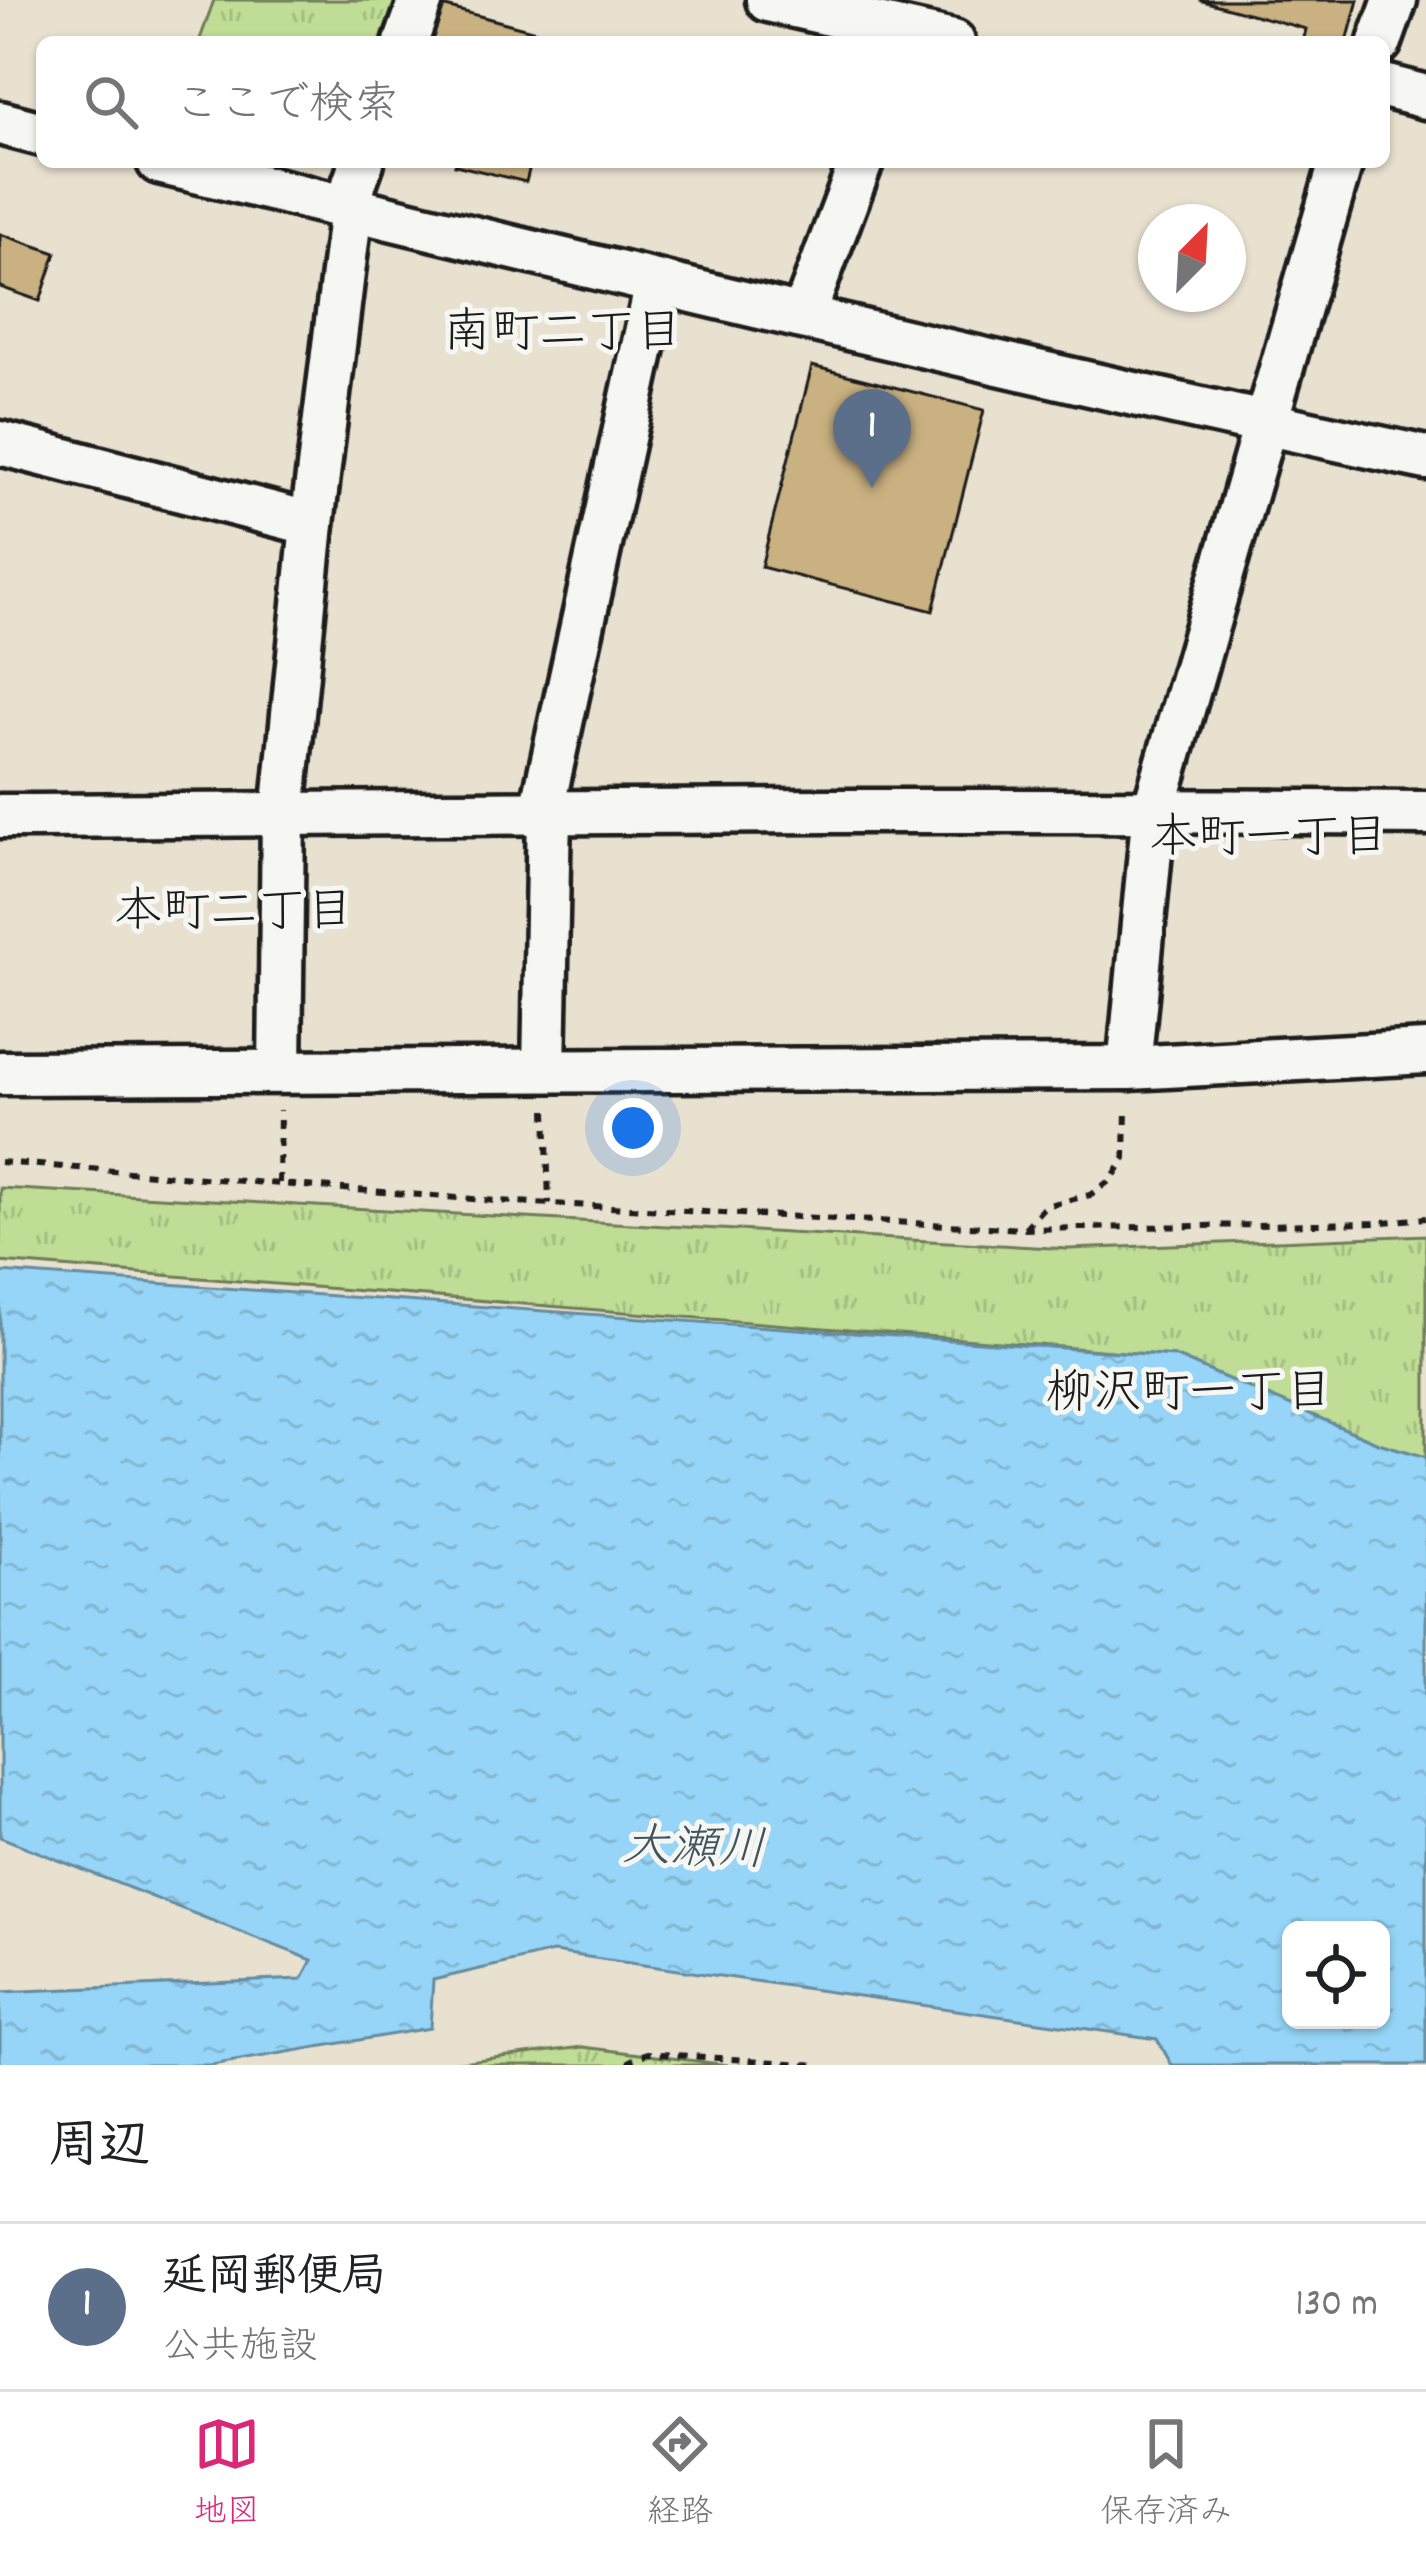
<!DOCTYPE html>
<html lang="ja">
<head>
<meta charset="utf-8">
<style>
	:root { --surface:#fff; --page:#f6f6f6; --text:#202124; --muted:#757577; --line:#e0e0e0; --accent:#db2777 }
	body { margin:0; font-family:Dekko,"Klee One",sans-serif; background:var(--page); color:var(--text) }
	.controls { position:absolute; right:36px; bottom:36px; display:grid; overflow:hidden; border-radius:18px; box-shadow:0 3px 9px #0004 }
	.controls button { width:108px; height:108px; display:grid; place-items:center; padding:0; border:0; border-bottom:3px solid var(--line); background:var(--surface); color:var(--text); font:60px sans-serif }
	.compass { position:absolute; left:1138px; top:204px; width:108px; height:108px; border-radius:50%; background:var(--surface); box-shadow:0 3px 9px #0004; rotate:24deg }
	.you { position:absolute; left:633px; top:1128px; width:42px; height:42px; margin:-30px; border:9px solid #fff; border-radius:50%; background:#1a73e8; box-shadow:0 0 0 18px #1a73e833 }
	.badge { display:grid; place-items:center; width:78px; height:78px; border-radius:50%; background:var(--accent); color:#fff; font-size:39px; font-weight:700 }
	.pin { position:absolute; translate:-50% -99px; filter:drop-shadow(0 3px 6px #0008) }
	.pin::after { content:''; position:absolute; top:63px; width:42px; height:36px; background:inherit; clip-path:polygon(0 0,100% 0,50% 100%) }
	.list { margin:0; padding:0; list-style:none }
	h2 { display:flex; justify-content:space-between; align-items:center; height:156px; margin:0; padding:0 48px; font-size:51px }
	h2 small { font-size:39px; font-weight:400; color:var(--muted) }
	.list li { display:grid; grid-template-columns:78px 1fr auto; gap:36px; align-items:center; box-sizing:border-box; height:168px; padding:0 48px; border-top:3px solid var(--line) }
	.list b { display:block; font-size:45px; white-space:nowrap }
	.list p { margin:0; font-size:39px; white-space:nowrap; color:var(--muted) }
	.list em { font-size:39px; font-style:normal; color:var(--muted) }
	.icon { flex:none; width:66px; height:66px; fill:none; stroke:currentColor; stroke-width:2; stroke-linecap:round; stroke-linejoin:round }
	.map { position:relative; flex:none; width:1426px; height:2065px; overflow:hidden }
	.search { position:absolute; background:var(--surface); box-shadow:0 3px 9px #0004; left:36px; right:36px; top:36px; height:132px; display:flex; align-items:center; gap:30px; box-sizing:border-box; padding:0 42px; border-radius:18px; color:var(--muted); font-size:45px }
	.sheet { height:324px; background:var(--surface) }
	nav { display:flex; justify-content:space-around; align-items:center; box-sizing:border-box; height:168px; border-top:3px solid var(--line); background:var(--surface); font-size:33px; color:var(--muted) }
	nav a { display:grid; justify-items:center; gap:6px }
	nav .on { color:var(--accent) }
	.map>svg:first-child { display:block }
</style>
</head>
<body>
<div class="map">
<svg width="1426" height="2065" viewBox="0 0 1426 2065">
	<defs>
		<pattern id="grass-tufts" width="24" height="20" patternUnits="userSpaceOnUse" patternTransform="scale(3)"><rect width="24" height="20" fill="#bfdd95"/><path d="M3 7l-1-3M5 7V3M7 7l1-3M15 17l-1-3M17 17v-4M19 17l1-3" fill="none" stroke="#a4bd80"/></pattern>
		<pattern id="water-ripples" width="26" height="14" patternUnits="userSpaceOnUse" patternTransform="scale(3)"><rect width="26" height="14" fill="#96d5f7"/><path d="M2 4q2-2 4 0t4 0M15 11q2-2 4 0t4 0" fill="none" stroke="#81b6d3"/></pattern>
	</defs>
	<rect width="100%" height="100%" fill="#e9e1d0"/>
	<filter id="ink" filterUnits="userSpaceOnUse"><feTurbulence type="fractalNoise" baseFrequency=".00833" numOctaves="2"/><feDisplacementMap in="SourceGraphic" scale="24" xChannelSelector="R" yChannelSelector="G"/><feConvolveMatrix kernelMatrix="1 2 1 2 8 2 1 2 1" color-interpolation-filters="sRGB"/></filter>
	<g filter="url(#ink)">
		<g fill="url(#grass-tufts)" stroke="#6e7c58" stroke-width="3">
			<polygon points="214,0 395,0 380,42 199,42"/>
			<polygon points="0,1188 1069,1249 1426,1235 1426,1457 1378,1443 1174,1356 0,1262"/>
			<polygon points="583,2047 728,2065 436,2065"/>
		</g>
		<path fill="url(#water-ripples)" stroke="#658b9f" stroke-width="3" fill-rule="evenodd" d="M0,1272L1174,1356L1378,1443L1426,1457V2065H1172L1157,2039L553,1952L433,1980L430,2028L211,2065H0V1992L302,1979L312,1960L0,1837ZM1381,1930V2020H1291V1930Z"/>
		<g fill="#cab181" stroke="#1c1c1c" stroke-width="3">
			<polygon points="1199,0 1358,0 1347,42 1303,42 1306,29"/>
			<polygon points="442,6 562,38 561,42 429,42"/>
			<polygon points="456,162 531,162 526,182 455,165"/>
			<polygon points="0,234 56,253 40,301 0,287"/>
			<polygon points="812,366 984,410 933,611 761,567"/>
		</g>
		<g fill="none" stroke-linecap="round" stroke-linejoin="round">
			<g stroke="#1c1c1c" stroke-width="51">
				<g id="minor">
					<polyline points="768,0 953,42"/>
					<polyline points="406,42 421,0"/>
					<polyline points="1380,42 1395,0"/>
					<polyline points="1384,86 1426,97"/>
					<polyline points="0,123 42,134"/>
					<path d="M159,162C581,264 1002,368 1426,458"/>
					<polyline points="803,316 861,162"/>
					<polyline points="0,443 312,524"/>
					<polyline points="542,810 657,283"/>
					<path d="M0,816C475,813 951,808 1426,813"/>
					<polyline points="1129,1068 1154,810 1341,162"/>
					<polyline points="544,1070 549,811"/>
					<polyline points="280,1071 283,814 312,524 354,184 362,162"/>
					<polyline points="0,1073 1129,1068 1426,1052"/>
				</g>
			</g>
			<g stroke="#1c1c1c" stroke-width="6" stroke-dasharray="9 9" stroke-linecap="butt">
				<polyline points="546,1110 549,1204"/>
				<polyline points="0,1162 497,1201 1024,1229 1374,1223 1426,1218"/>
				<polyline points="279,1183 280,1110"/>
				<polyline points="1025,1228 1045,1206 1090,1195 1112,1179 1125,1158 1126,1107"/>
				<polyline points="628,2065 630,2061 647,2053 819,2065"/>
			</g>
			<use href="#minor" stroke="#f6f6f2" stroke-width="42"/>
		</g>
	</g>
	<g text-anchor="middle" dominant-baseline="central" stroke-width="10" stroke-linejoin="round" paint-order="stroke">
		<g font-size="48" fill="#1c1c1c" stroke="#f6f6f2">
			<text x="563" y="336">南町二丁目</text>
			<text x="1269" y="841">本町一丁目</text>
			<text x="234" y="915">本町二丁目</text>
			<text x="1189" y="1396">柳沢町一丁目</text>
		</g>
		<g font-size="48" font-style="italic" fill="#41545e" stroke="#f6f6f2">
			<text transform="translate(694 1852) rotate(2)">大瀬川</text>
		</g>
	</g>
</svg>
<div class="controls">
<button><svg class="icon" aria-label="locate" viewBox="0 0 24 24"><circle cx="12" cy="12" r="6"/><path d="M12 2v4M12 18v4M2 12h4M18 12h4"/></svg></button>
</div>
<svg class="compass" viewBox="-18 -18 36 36"><path d="M0-13l5 13h-10z" fill="#e53935"/><path d="M0 13l5-13h-10z" fill="#757577"/></svg>
<div class="you"></div>
<div class="pin badge" style="left:872px;top:488px;background:#5c6f8a">1</div>
<div class="search"><svg class="icon" aria-label="search" viewBox="0 0 24 24"><circle cx="10" cy="10" r="6"/><path d="M15 15l6 6"/></svg>ここで検索</div>
</div>
<section class="sheet">
<h2>周辺<small></small></h2>
<ul class="list">
<li><span class="badge" style="background:#5c6f8a">1</span><div><b>延岡郵便局</b><p>公共施設</p></div><em>130 m</em></li>
</ul>
</section>
<nav>
<a class="on"><svg class="icon" aria-label="map" viewBox="0 0 24 24"><path d="M3 6l6-2 6 2 6-2v14l-6 2-6-2-6 2zM9 4v14M15 6v14"/></svg>地図</a>
<a><svg class="icon" aria-label="directions" viewBox="0 0 24 24"><path d="M12 3l9 9-9 9-9-9zM9 14v-3h6M13 9l2 2-2 2"/></svg>経路</a>
<a><svg class="icon" aria-label="saved" viewBox="0 0 24 24"><path d="M7 4h10v16l-5-4-5 4z"/></svg>保存済み</a>
</nav>
</body>
</html>
